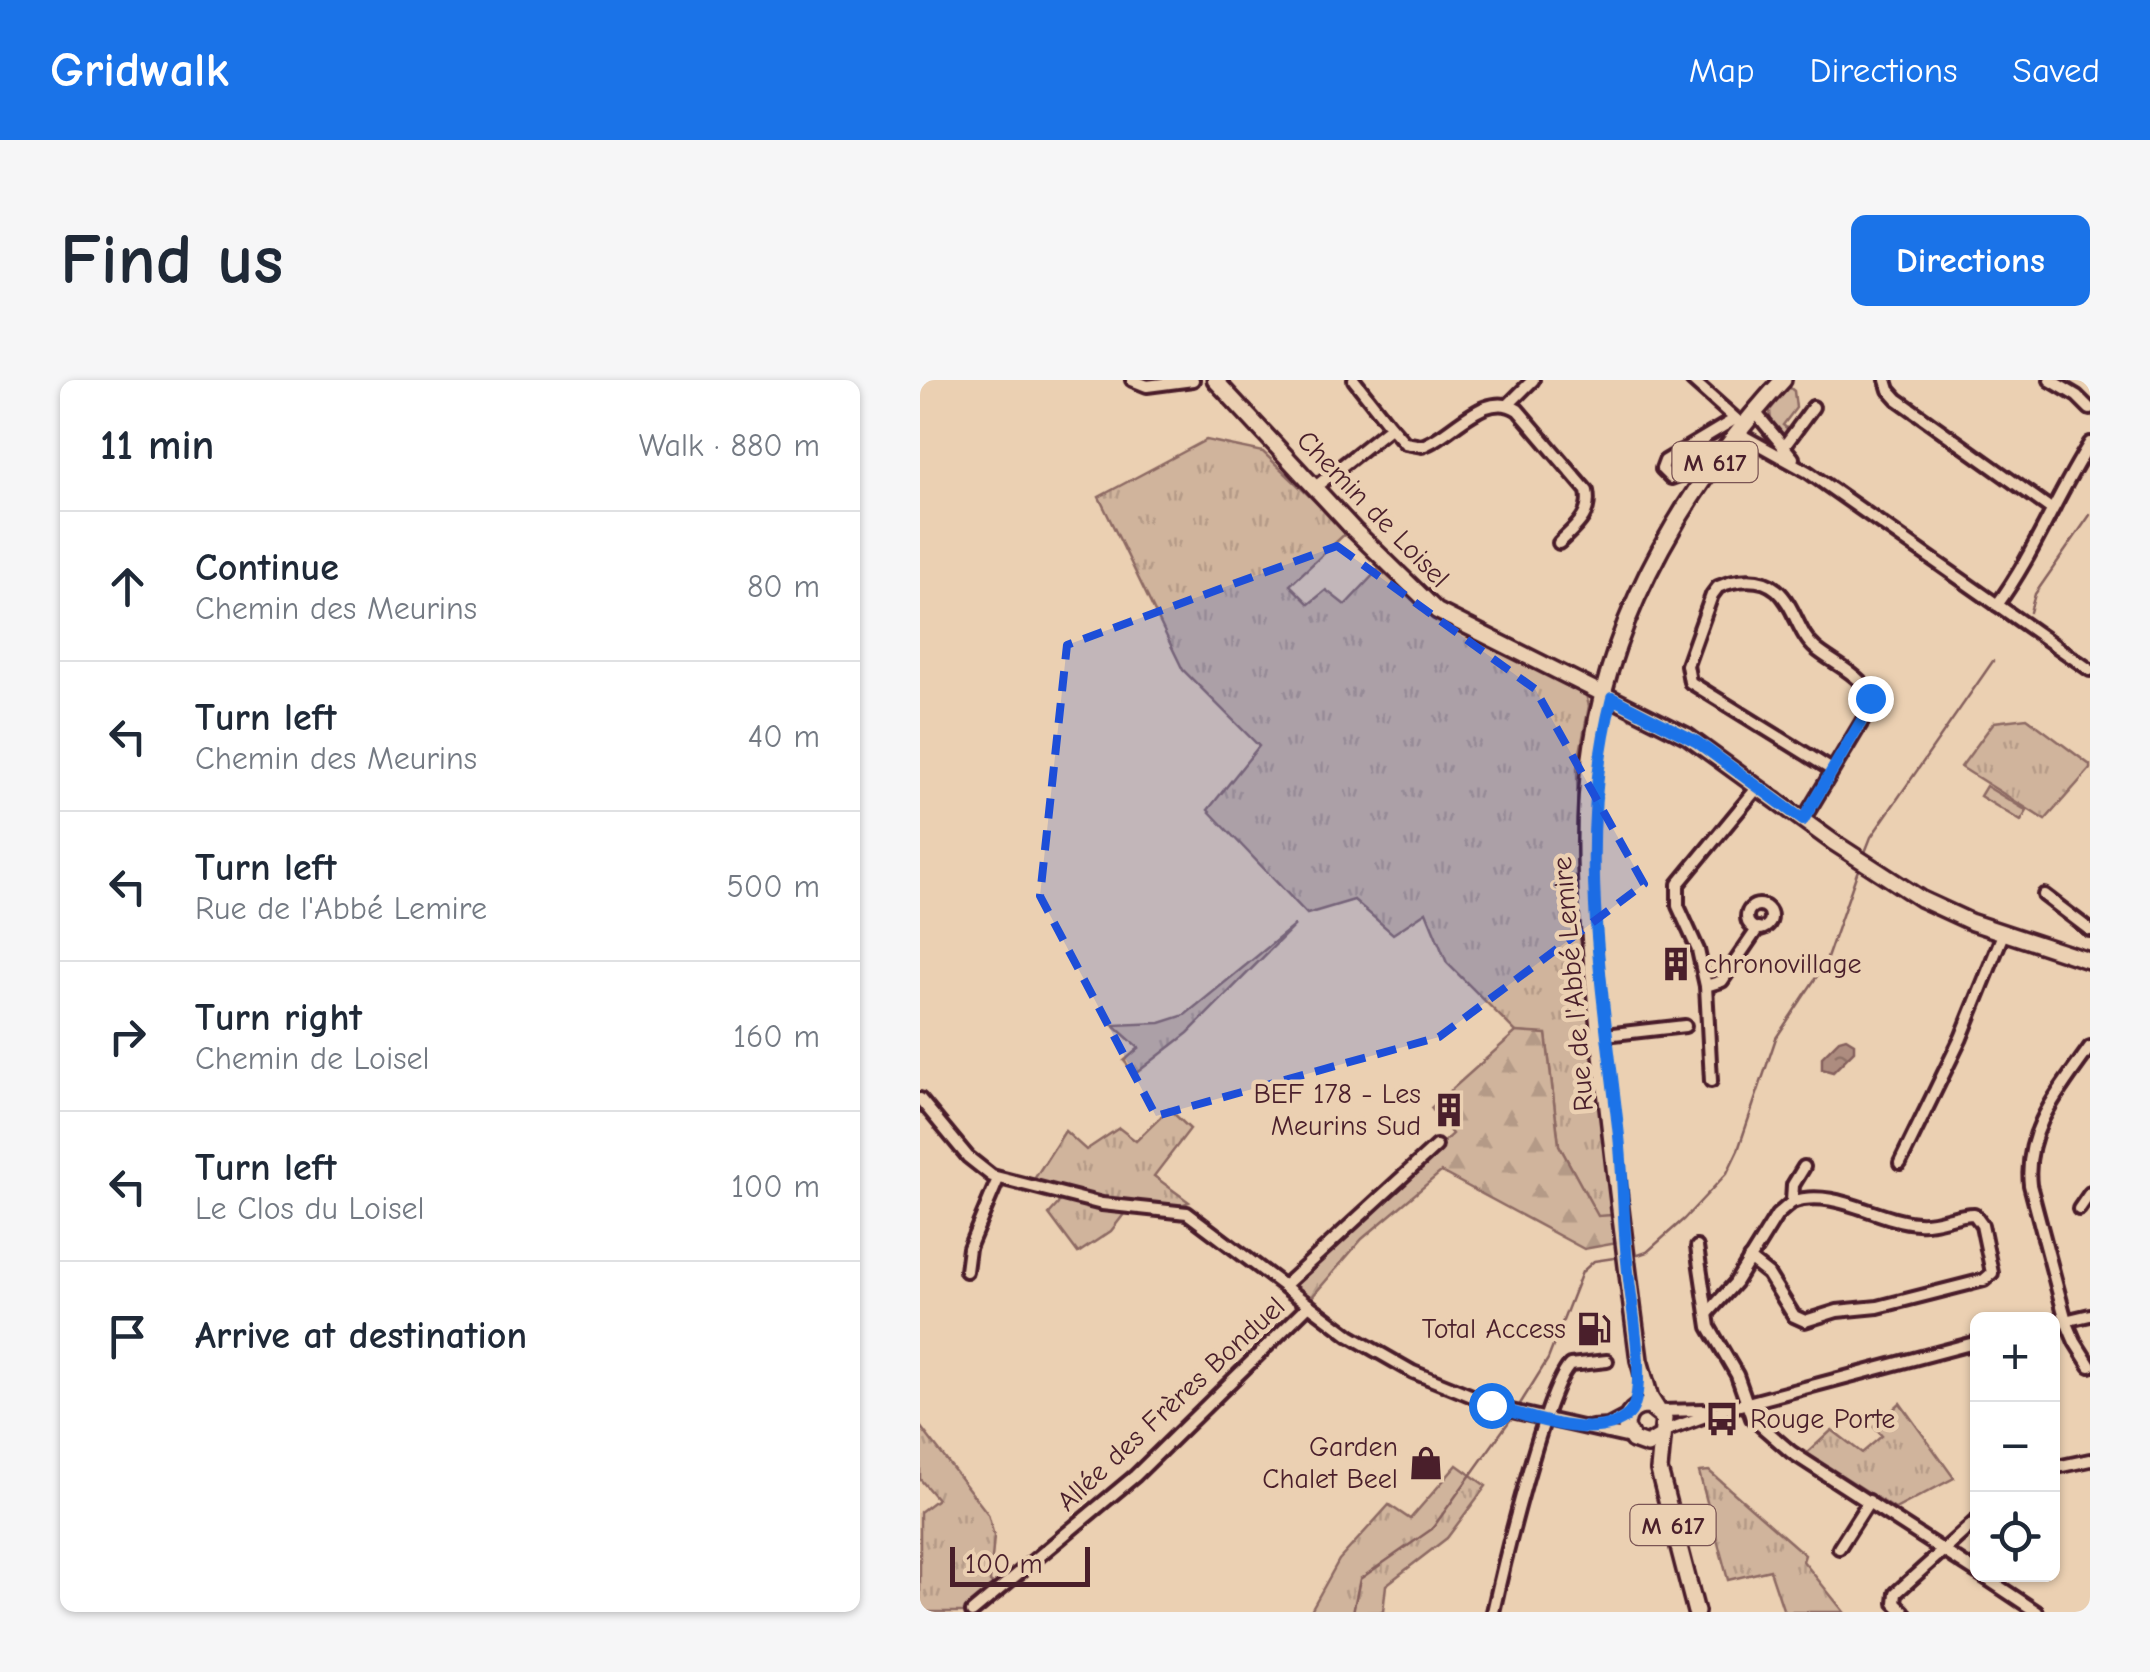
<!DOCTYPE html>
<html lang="en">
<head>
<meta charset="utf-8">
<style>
	:root { --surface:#fff; --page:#f6f6f7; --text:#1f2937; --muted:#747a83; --line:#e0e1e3; --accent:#1a73e8 }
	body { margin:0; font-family:"Comic Neue",sans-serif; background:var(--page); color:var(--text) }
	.controls { position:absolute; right:30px; bottom:30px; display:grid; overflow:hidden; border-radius:15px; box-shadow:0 2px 8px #0004 }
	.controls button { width:90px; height:90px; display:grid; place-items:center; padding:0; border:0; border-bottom:2px solid var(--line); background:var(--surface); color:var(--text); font:50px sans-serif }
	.scale { position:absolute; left:30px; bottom:25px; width:140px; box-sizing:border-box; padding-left:10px; border:5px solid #4a1f2b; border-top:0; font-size:28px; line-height:35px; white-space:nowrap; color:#4a1f2b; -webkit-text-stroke:8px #ebd0b2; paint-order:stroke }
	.stop { position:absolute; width:30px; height:30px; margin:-22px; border:8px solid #1a73e8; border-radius:50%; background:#fff }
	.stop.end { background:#1a73e8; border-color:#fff; box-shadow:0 2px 10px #0008 }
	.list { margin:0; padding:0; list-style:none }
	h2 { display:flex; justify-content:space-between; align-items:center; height:130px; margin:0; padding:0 40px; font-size:42px }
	h2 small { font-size:32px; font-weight:400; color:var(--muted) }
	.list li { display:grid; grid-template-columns:65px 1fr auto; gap:30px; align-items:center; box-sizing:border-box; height:150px; padding:0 40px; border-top:2px solid var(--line) }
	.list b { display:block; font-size:38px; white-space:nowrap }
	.list p { margin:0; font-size:32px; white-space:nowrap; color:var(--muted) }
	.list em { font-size:32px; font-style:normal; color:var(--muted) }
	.icon { flex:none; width:55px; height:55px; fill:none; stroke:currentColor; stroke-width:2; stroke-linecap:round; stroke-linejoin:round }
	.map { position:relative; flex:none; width:1170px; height:1232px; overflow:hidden; border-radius:15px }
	header { display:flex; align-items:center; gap:60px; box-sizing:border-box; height:140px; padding:0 50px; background:var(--accent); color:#fff }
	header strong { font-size:48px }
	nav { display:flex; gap:55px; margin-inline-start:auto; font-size:35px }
	.intro { display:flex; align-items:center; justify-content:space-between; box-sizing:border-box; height:240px; padding:0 60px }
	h1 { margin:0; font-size:70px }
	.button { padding:25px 45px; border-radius:15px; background:var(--accent); color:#fff; font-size:35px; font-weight:700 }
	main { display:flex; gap:60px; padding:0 60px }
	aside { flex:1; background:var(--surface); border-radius:15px; box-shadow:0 2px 8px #0004 }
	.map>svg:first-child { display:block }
</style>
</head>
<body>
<header>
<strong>Gridwalk</strong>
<nav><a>Map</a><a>Directions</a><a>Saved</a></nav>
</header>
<div class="intro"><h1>Find us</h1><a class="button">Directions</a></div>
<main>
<aside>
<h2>11 min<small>Walk · 880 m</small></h2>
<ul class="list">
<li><svg class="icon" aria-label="ahead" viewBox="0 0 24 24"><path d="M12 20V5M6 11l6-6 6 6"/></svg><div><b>Continue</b><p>Chemin des Meurins</p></div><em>80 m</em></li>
<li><svg class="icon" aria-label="left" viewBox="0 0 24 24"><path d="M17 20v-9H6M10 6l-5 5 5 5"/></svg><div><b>Turn left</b><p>Chemin des Meurins</p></div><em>40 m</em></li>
<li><svg class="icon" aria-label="left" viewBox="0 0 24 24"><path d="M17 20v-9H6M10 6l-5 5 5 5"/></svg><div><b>Turn left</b><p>Rue de l'Abbé Lemire</p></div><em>500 m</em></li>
<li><svg class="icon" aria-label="right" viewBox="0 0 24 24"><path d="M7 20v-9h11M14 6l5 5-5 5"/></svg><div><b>Turn right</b><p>Chemin de Loisel</p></div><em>160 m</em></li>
<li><svg class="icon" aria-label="left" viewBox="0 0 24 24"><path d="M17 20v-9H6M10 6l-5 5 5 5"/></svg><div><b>Turn left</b><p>Le Clos du Loisel</p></div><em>100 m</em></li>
<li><svg class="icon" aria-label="arrive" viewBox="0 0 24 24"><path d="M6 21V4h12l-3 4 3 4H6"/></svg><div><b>Arrive at destination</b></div></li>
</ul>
</aside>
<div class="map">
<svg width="1170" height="1232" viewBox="0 0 1170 1232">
	<defs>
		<pattern id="grass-tufts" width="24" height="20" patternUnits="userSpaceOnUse" patternTransform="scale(2.5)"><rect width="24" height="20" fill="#d0b49c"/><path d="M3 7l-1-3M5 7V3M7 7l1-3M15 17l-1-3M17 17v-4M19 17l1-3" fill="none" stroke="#b49a87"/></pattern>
		<pattern id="forest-firs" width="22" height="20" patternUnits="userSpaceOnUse" patternTransform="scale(2.5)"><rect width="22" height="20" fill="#d0b49c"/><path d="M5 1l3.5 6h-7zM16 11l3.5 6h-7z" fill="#b49a87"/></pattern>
		<pattern id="water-ripples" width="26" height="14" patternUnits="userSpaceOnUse" patternTransform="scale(2.5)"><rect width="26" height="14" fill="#ad8c7f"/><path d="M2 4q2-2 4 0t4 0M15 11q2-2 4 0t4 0" fill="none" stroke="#8f7268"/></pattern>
	</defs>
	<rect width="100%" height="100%" fill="#ebd0b2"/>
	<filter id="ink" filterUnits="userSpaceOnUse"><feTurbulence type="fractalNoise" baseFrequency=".01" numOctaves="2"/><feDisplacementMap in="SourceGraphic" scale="20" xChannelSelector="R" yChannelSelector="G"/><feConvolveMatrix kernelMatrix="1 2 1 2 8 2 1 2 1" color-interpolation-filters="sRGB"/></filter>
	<g filter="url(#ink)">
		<g fill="url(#grass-tufts)" stroke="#8d6a64" stroke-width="2.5">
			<polygon points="869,7 874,11 876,28 863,45 869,50 863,59 851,42 850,30"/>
			<polygon points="286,60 343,72 427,152 370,205 389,224 406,210 425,225 459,189 513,235 665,311 669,326 657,388 659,545 693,835 678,837 639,765 626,655 596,652 527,583 506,532 473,554 434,520 387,534 288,430 339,366 263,290 179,117"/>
			<polygon points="1107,338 1170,385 1170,389 1125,440 1041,387 1074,342"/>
			<polygon points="375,545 268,653 215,694 204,681 219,668 193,645 240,643 265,635"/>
			<polygon points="249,729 270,749 234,796 269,822 257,827 211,825 191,851 158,873 129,834 138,824 143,807 113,801 145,751 166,770 199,748 216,761"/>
			<polygon points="980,1023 1034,1098 975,1129 887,1073 912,1050 942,1073 962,1056 954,1047"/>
			<polygon points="0,1046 68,1134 74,1156 70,1202 76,1206 46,1232 0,1232 0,1132 17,1119 0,1099"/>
			<polygon points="537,1085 566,1106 527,1158 466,1205 463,1232 390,1232 419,1180 469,1125 490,1139"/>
			<polygon points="789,1091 885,1175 883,1181 924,1232 864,1232 850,1190 808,1200 779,1092"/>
		</g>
		<polygon fill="url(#forest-firs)" stroke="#8d6a64" stroke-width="2.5" points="596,652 626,654 639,765 678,836 693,835 697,863 664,869 521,792 442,859 391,918 379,928 361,914 532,754 511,728"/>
		<polygon fill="#d0b49c" stroke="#8d6a64" stroke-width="2.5" points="1066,406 1107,431 1101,441 1060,416"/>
		<polygon fill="url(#water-ripples)" stroke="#85605d" stroke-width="2.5" points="926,658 934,663 934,671 913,692 902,689 902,677 919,660"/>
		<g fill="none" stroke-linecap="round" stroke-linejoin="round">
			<g stroke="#85605d" stroke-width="2.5">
				<polyline points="1110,232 1115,214 1170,135"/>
				<polyline points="944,475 951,457 1073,281"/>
				<polyline points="718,875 727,872 764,839 807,793 818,770 856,658 905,584 939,487"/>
				<polyline points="597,1029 628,979 662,892 674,881 694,878"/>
				<polyline points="433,1232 440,1199 512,1149 593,1036"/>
			</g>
			<g stroke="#4a1f2b" stroke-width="18">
				<g id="street">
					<polyline points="212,0 227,6 273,0"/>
					<polyline points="434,0 471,47"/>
					<polyline points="772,0 820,43"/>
					<polyline points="966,0 969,10 977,19 1131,129"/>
					<polyline points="1130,0 1157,16 1170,29"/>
					<polyline points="589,24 613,0"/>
					<polyline points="835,32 873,78"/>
					<polyline points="818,53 888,92 1170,290"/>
					<polyline points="785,58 762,94 751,98 742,89 745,81 815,39"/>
					<polyline points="863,68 893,27"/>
					<path d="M394,108L471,47L485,63L502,66C531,57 565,8 598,30L667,111C672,136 655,147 639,163"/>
					<path d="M1077,225C1114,175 1136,116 1170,63"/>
					<path d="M883,440L949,330C957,300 914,285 896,269C878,254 875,226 857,210C841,196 816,199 798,207L792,215L767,285L770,302L912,390"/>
					<polyline points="1124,515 1170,550"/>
					<circle cx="839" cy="537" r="12"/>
					<polyline points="786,606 778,570 758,526 758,504 838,407"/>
					<polyline points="667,657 765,646"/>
					<path d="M1170,667C1140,710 1104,750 1110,805L1146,941L1155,962L1170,986"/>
					<polyline points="791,701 786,606 802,601 838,548"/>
					<polyline points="0,719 48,777 72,796 182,824 267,833 430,956 493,992 587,1030 711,1058"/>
					<polyline points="980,783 1041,658 1083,554"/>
					<polyline points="1159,829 1170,813"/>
					<polyline points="777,867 789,947 817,995 832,1038 871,1072 1058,1193"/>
					<path d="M829,879L848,894L874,936L885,941L917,931L958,927L1064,900L1072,893L1062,845L1054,834C1035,834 1017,845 998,843C957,841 914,807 872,822"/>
					<polyline points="46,891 49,868 78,799"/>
					<polyline points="365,905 516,766"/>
					<polyline points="788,933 815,903 857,835 872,822 873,805 884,787"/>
					<polyline points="1132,944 1170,935"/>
					<polyline points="739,1031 784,1030"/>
					<polyline points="672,1047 688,1046 707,1036"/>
					<polyline points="744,1051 805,1029 1058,962"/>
					<polyline points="1132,1088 1170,1080"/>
					<polyline points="919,1168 949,1121"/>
					<polyline points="1060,1194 1117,1232"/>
					<polyline points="52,1232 215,1096 389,925"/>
					<path d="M573,1232C582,1191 626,1007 650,985L687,981"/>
					<polyline points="984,1232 975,1223 976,1213 1058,1139"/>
				</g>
			</g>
			<g stroke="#4a1f2b" stroke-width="21">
				<polyline id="secondary" points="295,0 434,150 517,231 767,356 913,462 1001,519 1051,542 1170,581"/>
			</g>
			<g stroke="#4a1f2b" stroke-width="22">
				<g id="primary">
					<path d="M737,1029L730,1018L719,980C705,873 692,765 680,657C670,560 658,461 673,363C694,227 770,101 863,0"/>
					<path d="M742,1056L727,1065L713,1060L706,1048C706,1033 715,1025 729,1026L744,1038L739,1090L776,1232"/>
				</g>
			</g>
			<use href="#street" stroke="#ebd0b2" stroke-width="10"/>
			<use href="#secondary" stroke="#ebd0b2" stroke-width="14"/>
			<use href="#primary" stroke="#ebd0b2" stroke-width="15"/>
		</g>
	</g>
	<g fill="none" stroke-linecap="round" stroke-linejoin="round" filter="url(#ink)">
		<path stroke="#1a73e8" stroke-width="12" d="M571,1025C605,1036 679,1064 709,1034C728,1015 712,928 709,900C703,853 704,804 699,756C683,612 655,462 692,318L777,362L883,440L948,330L950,318"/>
	</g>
	<path fill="#1d4ed8" fill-opacity="0.2" stroke="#1d4ed8" stroke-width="8" stroke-dasharray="20 12" stroke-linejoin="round" d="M417,166L615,309L724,504L519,657L236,736L120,516L147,265Z"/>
	<defs>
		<g id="building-bare" transform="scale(2.7)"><path d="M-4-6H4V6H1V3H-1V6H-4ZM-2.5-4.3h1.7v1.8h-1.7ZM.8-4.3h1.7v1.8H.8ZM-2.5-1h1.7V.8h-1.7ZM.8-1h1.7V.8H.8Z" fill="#4a1f2b" stroke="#ebd0b2" stroke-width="2.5" paint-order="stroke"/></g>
		<g id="fuel-bare" transform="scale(2.7)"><path d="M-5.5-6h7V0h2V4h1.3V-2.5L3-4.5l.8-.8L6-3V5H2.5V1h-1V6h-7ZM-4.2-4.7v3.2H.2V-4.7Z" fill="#4a1f2b" stroke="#ebd0b2" stroke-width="2.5" paint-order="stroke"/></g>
		<g id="bus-bare" transform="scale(2.7)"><path d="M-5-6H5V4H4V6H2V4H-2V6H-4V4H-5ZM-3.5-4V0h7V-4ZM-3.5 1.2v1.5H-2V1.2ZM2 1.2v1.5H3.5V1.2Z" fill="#4a1f2b" stroke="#ebd0b2" stroke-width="2.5" paint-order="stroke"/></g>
		<g id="shop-bare" transform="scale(2.7)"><path d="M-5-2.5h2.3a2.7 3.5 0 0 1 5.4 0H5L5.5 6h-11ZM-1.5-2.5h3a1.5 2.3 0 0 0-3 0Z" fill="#4a1f2b" stroke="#ebd0b2" stroke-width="2.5" paint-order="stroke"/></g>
	</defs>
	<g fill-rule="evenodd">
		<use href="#building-bare" x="756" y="584"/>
		<use href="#building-bare" x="529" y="730"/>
		<use href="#fuel-bare" x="674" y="949"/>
		<use href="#bus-bare" x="802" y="1039"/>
		<use href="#shop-bare" x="506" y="1083"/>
	</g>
	<g text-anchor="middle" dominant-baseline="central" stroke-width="9" stroke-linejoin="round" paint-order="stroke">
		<g fill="#ebd0b2" stroke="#7a5454" stroke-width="2.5">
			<rect x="752.5" y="62" width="85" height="40" rx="8"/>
			<rect x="710.5" y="1125" width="85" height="40" rx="8"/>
		</g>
		<g font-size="25" font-weight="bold" fill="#4a1f2b">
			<text x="795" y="82">M 617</text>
			<text x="753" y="1145">M 617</text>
		</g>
		<g font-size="28" fill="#4a1f2b" stroke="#ebd0b2">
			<text transform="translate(453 129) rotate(46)">Chemin de Loisel</text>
			<text transform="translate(653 604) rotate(-95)">Rue de l'Abbé Lemire</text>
			<text transform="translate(251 1024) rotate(-43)">Allée des Frères Bonduel</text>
		</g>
		<g font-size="28" fill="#4a1f2b" stroke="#ebd0b2" text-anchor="end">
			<text x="784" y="584" text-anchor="start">chronovillage</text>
			<text x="501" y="714">BEF 178 - Les<tspan x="501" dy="32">Meurins Sud</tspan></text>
			<text x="646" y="949">Total Access</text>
			<text x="830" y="1039" text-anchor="start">Rouge Porte</text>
			<text x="478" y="1067">Garden<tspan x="478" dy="32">Chalet Beel</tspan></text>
		</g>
	</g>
</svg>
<div class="controls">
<button>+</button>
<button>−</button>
<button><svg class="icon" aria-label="locate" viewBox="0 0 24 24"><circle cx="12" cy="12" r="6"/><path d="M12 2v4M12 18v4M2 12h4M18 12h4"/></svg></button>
</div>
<div class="scale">100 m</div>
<div class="stop" style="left:571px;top:1025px"></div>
<div class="stop end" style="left:950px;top:318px"></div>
</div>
</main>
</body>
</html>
